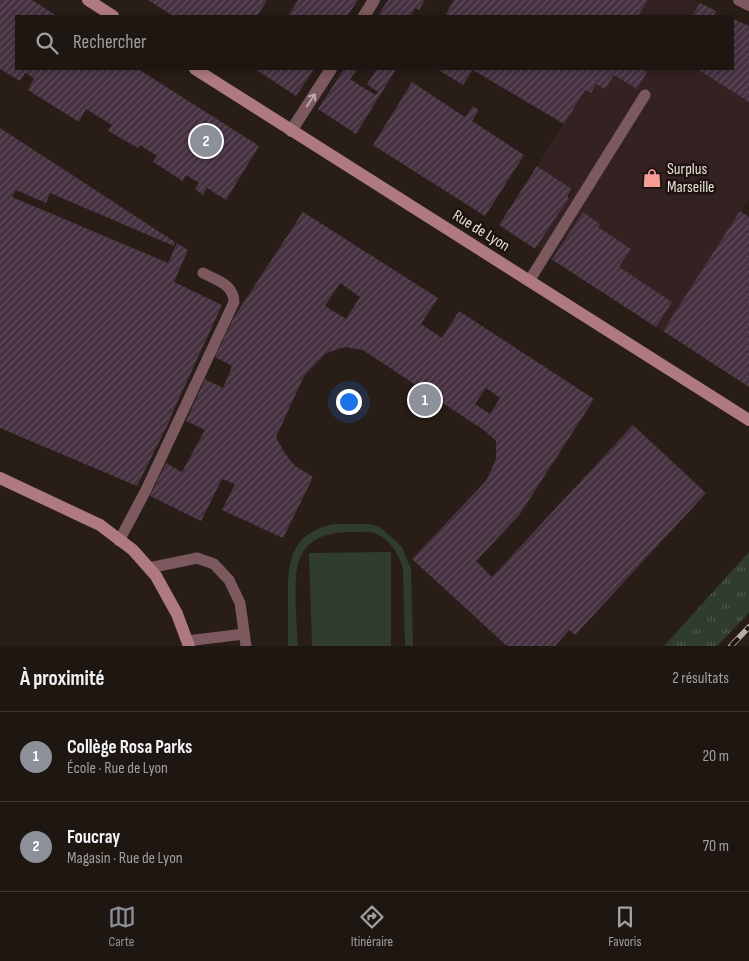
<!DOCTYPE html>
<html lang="fr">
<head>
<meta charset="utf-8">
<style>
	:root { --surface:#1e1611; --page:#2b231f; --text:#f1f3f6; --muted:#a19f9f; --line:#3c3531; --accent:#8c9099 }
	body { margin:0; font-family:"Sofia Sans Condensed",sans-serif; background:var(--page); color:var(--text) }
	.you { position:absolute; left:348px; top:401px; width:18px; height:18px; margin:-12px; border:4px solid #fff; border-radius:50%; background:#1a73e8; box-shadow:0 0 0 8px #1a73e833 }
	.badge { display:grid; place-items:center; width:32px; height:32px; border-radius:50%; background:var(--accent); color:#fff; font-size:16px; font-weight:700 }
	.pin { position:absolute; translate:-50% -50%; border:2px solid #fff; box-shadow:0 1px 5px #0006 }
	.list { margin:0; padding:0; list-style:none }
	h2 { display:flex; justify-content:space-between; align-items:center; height:65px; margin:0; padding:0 20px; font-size:21px }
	h2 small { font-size:16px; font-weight:400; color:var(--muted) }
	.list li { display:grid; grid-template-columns:32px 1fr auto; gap:15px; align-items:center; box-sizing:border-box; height:90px; padding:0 20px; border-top:1px solid var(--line) }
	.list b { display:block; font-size:19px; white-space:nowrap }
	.list p { margin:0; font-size:16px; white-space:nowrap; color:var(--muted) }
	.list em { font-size:16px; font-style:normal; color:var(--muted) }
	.icon { flex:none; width:28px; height:28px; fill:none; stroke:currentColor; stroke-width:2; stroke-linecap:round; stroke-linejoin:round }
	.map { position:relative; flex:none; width:749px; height:646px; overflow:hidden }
	.search { position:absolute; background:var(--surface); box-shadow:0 2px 8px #0003; left:15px; right:15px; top:15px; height:55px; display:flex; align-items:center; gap:12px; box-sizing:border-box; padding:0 18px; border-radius:0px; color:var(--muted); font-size:19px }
	.sheet { height:245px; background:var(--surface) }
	nav { display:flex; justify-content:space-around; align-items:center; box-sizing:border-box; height:70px; border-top:1px solid var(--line); background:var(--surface); font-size:14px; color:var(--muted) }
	nav a { display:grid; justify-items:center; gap:2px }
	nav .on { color:var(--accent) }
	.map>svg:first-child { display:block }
</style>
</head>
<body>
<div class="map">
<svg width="749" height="646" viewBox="0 0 749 646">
	<defs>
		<pattern id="grass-tufts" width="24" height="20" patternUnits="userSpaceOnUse" patternTransform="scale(1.25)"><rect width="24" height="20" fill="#303d2e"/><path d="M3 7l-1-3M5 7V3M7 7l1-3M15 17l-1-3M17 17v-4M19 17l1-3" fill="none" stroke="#4e594c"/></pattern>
		<pattern id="building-hatch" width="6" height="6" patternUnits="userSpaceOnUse" patternTransform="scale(1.25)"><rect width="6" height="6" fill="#463141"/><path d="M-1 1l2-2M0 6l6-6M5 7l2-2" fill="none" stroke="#614e5c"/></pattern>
	</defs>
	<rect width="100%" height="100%" fill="#281d17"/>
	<g fill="#342121">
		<polygon points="648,0 693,0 727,16 638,16"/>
		<polygon points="733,19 749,26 749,198 663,331 536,249 574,190 537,166 585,90 591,93 596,84 614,75 646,72 641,69 733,69"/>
	</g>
	<polygon fill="url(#grass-tufts)" points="749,552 749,613 717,646 664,646"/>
	<g fill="#303d2e">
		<path d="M334,524H369L380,527L402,547L411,569L413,646H405L403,570C400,555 391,541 377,534C370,531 361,532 354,532C332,532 310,535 300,558C292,575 297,626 298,646H288C288,629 288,612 288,596C288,558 292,533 334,524Z"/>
		<polygon points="391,552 391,646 312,646 309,553"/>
	</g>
	<g fill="url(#building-hatch)" fill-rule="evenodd">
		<polygon points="0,0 32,0 57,16 16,16 16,69 138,69 259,146 226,200 207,188 203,195 195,189 199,183 186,175 183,181 153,162 157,156 140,145 138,148 108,131 112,125 86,109 79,122 28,90 34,78 25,73 20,81 0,69"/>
		<polygon points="148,0 267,0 257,16 173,16"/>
		<polygon points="298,0 358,0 347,16 288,16"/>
		<polygon points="388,0 425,0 419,10 415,8 411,16 378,16"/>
		<polygon points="454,0 648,0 638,16 445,16"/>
		<polygon points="700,3 716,11 713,16 692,16"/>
		<polygon points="733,19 749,26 749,102 697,69 733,69"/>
		<polygon points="255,69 314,69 296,96"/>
		<polygon points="344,69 353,69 356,71 350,79 375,95 378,92 367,84 377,69 396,69 356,134 318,109"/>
		<polygon points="437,69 641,69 647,72 637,89 614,75 605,89 596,84 591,93 585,90 564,124 473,70 463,85"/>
		<polygon points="412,82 465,117 473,106 479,110 472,121 524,155 485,216 373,145"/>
		<polygon points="0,128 175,242 174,246 50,193 46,203 16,190 12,197 168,263 177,243 188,250 174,282 222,305 170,418 171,418 137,486 0,428"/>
		<polygon points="537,166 572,189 567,197 569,198 535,249 499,225"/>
		<polygon points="740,211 749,217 749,387 663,331"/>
		<path d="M303,212L438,298L421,324L442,338L459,311L594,399L520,514L476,561L492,577L633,425L706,493L575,635L569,630L555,646H507L412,559L486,481L496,459V441L485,431L363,350L345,347L326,353L304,376L276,437L284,452L294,465L313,477L283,538L222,510L235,484L222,479L201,521L150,496L166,463L182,472L205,430L186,421L205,379L223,388L232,366L215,357L234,317ZM340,283L360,297L346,319L325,306ZM486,388L500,398L490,414L475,404Z"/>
		<polygon points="583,212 600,224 598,227 631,249 619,267 672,302 656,327 551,259 553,258"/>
	</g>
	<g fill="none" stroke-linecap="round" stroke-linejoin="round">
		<g stroke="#7b595e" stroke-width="11">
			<polyline points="529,281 645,95"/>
			<path d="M119,541L146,490L234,302C233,284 218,281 203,273"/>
			<polyline points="149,568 197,558 214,564 229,580 240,603 246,646"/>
			<polyline points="187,641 244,634"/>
		</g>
		<g stroke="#7b595e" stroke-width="12">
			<polyline points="739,0 749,5"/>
			<polyline points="364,16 374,0"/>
			<polyline points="291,131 331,69"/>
		</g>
		<g stroke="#af7981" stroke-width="12">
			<polyline points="88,0 113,16"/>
			<polyline points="195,69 749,420"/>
			<polyline points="0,478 100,525 133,550 156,576 177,614 189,646"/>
		</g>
		<g stroke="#b6ada9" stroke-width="5.5">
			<polyline id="rail" points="731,646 749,627"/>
		</g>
		<use href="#rail" stroke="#1e130e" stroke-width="4" stroke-dasharray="11" stroke-linecap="butt"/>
	</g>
	<defs><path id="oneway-shaft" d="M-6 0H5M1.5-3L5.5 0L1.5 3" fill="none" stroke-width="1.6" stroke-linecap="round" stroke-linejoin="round" transform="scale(1.25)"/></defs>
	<use stroke="#bca9a9" href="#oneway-shaft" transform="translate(311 100) rotate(-57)"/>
	<defs>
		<g id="shop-bare" transform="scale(1.5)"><path d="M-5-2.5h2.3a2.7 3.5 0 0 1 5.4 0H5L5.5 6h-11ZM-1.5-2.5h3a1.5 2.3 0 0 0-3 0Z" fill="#f59c93" stroke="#1e130e" stroke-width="2.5" paint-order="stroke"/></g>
	</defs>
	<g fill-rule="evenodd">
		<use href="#shop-bare" x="652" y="178"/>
	</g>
	<g text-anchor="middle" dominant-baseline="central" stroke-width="5" stroke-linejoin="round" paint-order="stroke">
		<g font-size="16" fill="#e7dfdb" stroke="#1e130e" text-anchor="start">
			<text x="667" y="169">Surplus<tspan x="667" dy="18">Marseille</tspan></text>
		</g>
		<g font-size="16" fill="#e7dfdb" stroke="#1e130e">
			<text transform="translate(481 231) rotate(32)">Rue de Lyon</text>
		</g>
	</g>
</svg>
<div class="you"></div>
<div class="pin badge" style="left:425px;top:400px">1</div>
<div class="pin badge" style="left:206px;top:141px">2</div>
<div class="search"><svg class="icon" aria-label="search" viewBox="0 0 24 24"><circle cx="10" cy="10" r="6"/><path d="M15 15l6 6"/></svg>Rechercher</div>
</div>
<section class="sheet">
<h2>À proximité<small>2 résultats</small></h2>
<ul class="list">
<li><span class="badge">1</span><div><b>Collège Rosa Parks</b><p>École · Rue de Lyon</p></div><em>20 m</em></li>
<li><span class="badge">2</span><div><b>Foucray</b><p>Magasin · Rue de Lyon</p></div><em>70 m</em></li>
</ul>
</section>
<nav>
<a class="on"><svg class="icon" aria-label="map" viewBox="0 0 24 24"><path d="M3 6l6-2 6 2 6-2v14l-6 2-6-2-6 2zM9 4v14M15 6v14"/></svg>Carte</a>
<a><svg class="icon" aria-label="directions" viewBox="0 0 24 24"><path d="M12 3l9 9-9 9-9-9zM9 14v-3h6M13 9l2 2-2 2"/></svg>Itinéraire</a>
<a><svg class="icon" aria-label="saved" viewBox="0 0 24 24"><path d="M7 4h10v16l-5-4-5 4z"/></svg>Favoris</a>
</nav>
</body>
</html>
